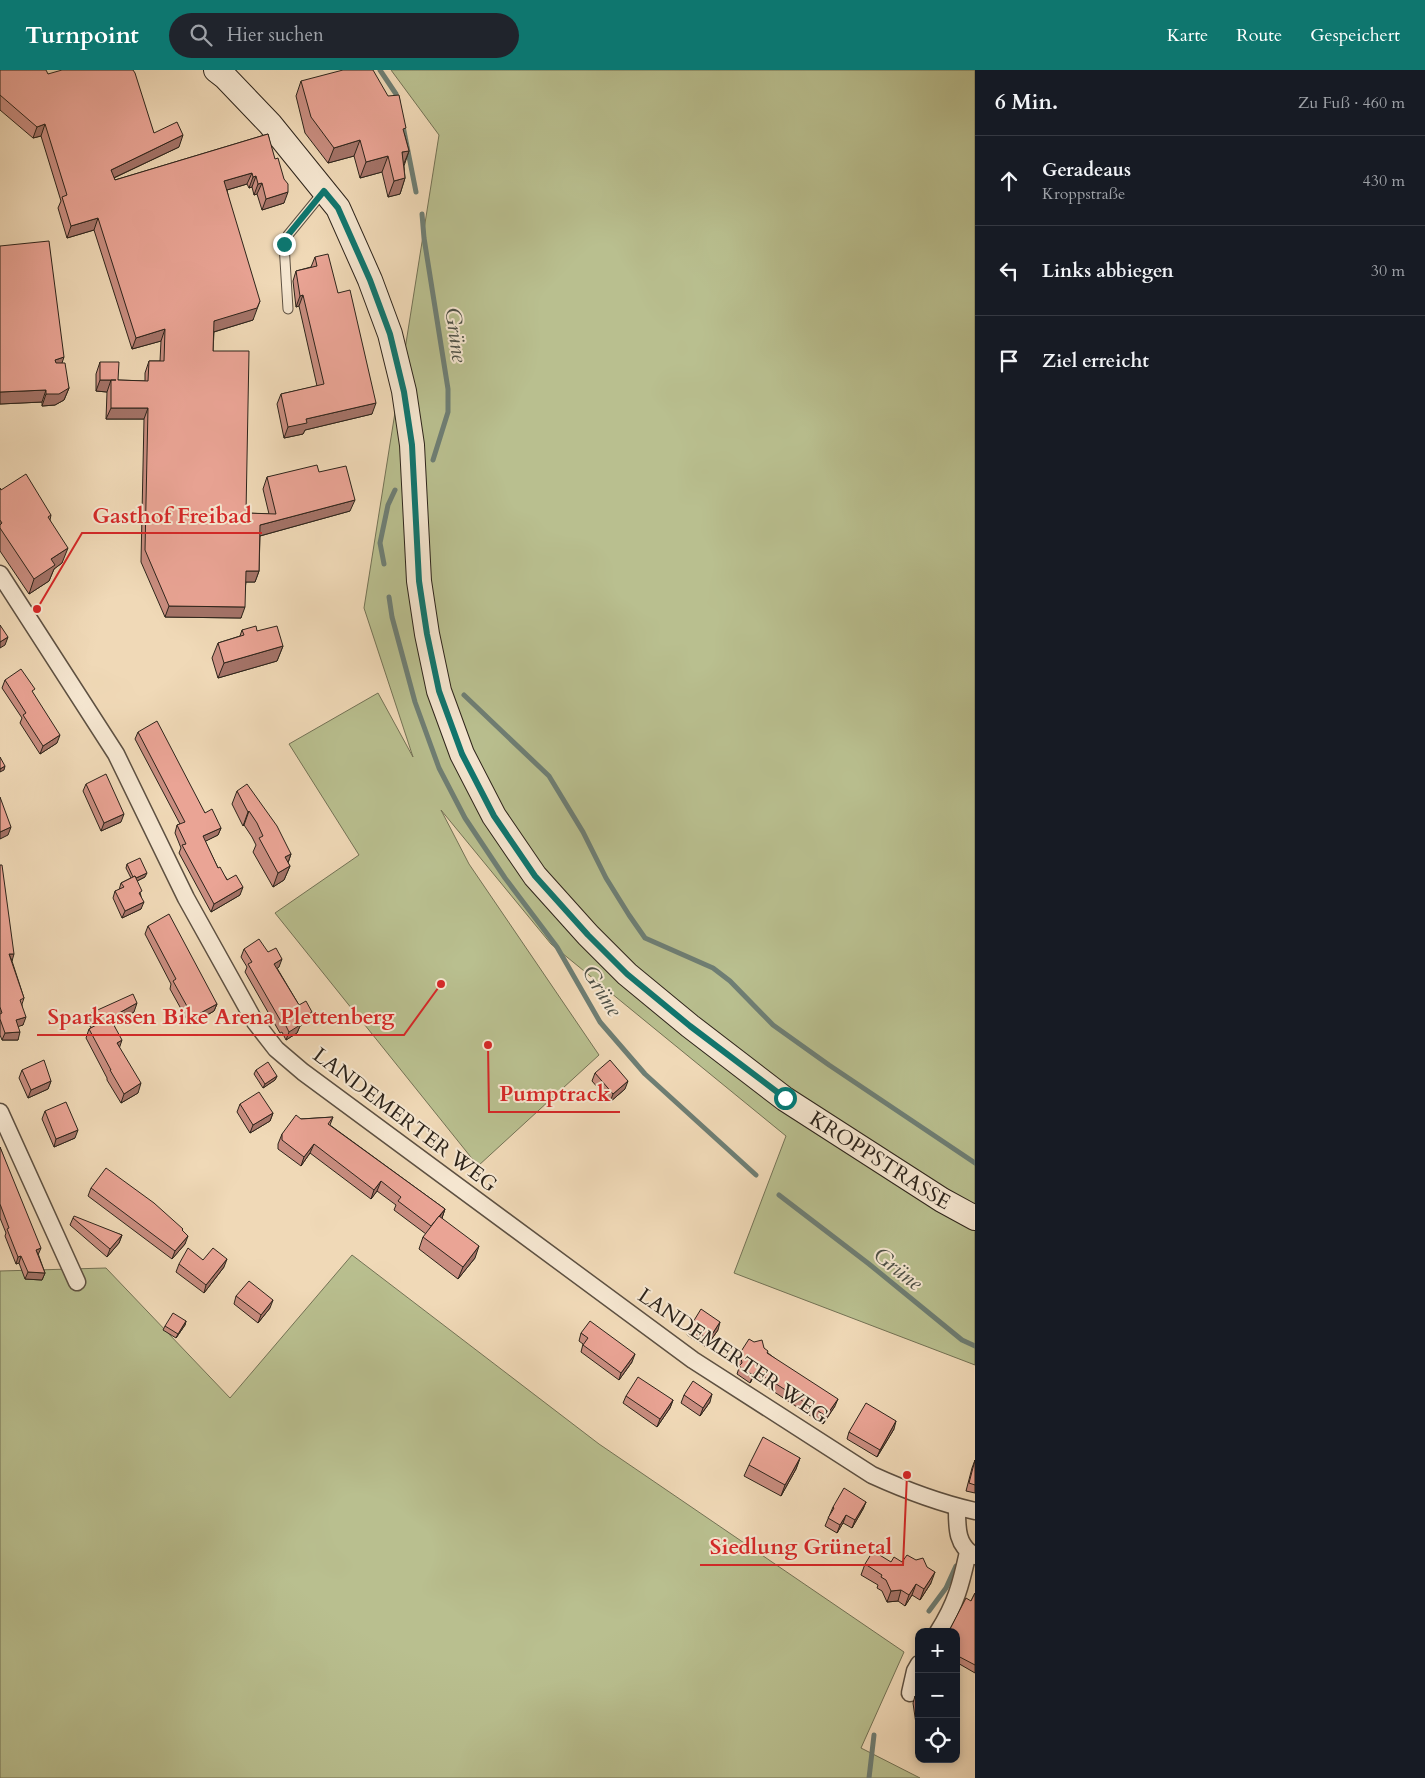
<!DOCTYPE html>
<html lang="de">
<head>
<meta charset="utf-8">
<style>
	:root { --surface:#171b24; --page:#20242c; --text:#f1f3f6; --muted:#9ea1a6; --line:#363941; --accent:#0f766e }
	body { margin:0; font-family:Cardo,serif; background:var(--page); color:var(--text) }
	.controls { position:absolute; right:15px; bottom:15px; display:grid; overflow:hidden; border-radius:10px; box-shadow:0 2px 8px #0003 }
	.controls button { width:45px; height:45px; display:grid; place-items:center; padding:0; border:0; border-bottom:1px solid var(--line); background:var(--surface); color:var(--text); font:25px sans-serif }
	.stop { position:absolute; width:15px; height:15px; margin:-11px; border:4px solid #0f766e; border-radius:50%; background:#fff }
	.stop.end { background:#0f766e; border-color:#fff; box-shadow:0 1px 5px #0008 }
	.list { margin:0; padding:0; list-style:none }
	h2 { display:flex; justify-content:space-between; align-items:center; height:65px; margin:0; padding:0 20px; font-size:21px }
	h2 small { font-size:16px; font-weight:400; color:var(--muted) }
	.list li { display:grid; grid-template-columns:32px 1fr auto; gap:15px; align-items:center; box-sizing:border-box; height:90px; padding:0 20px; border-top:1px solid var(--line) }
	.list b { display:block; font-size:19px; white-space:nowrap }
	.list p { margin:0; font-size:16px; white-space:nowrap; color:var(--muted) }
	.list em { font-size:16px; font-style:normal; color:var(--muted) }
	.icon { flex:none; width:28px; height:28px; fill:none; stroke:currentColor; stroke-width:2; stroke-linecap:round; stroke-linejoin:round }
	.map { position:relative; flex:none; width:975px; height:1708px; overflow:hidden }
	header { display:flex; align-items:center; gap:30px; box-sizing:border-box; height:70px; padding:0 25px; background:var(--accent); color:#fff }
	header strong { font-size:24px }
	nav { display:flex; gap:28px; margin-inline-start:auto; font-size:18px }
	.search { width:350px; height:45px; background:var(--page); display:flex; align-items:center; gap:12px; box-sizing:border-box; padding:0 18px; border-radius:28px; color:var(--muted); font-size:19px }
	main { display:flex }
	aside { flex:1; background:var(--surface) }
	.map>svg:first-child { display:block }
</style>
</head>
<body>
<header>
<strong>Turnpoint</strong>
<div class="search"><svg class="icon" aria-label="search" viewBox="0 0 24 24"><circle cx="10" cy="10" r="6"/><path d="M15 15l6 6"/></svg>Hier suchen</div>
<nav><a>Karte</a><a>Route</a><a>Gespeichert</a></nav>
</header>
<main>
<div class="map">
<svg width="975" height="1708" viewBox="0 0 975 1708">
	<rect width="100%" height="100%" fill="#f0d9b7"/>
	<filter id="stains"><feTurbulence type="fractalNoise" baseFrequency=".004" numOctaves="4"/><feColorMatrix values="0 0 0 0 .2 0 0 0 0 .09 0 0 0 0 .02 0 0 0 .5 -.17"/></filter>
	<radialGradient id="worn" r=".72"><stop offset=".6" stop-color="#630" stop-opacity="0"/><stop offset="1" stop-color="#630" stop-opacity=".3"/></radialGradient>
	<g fill="#b9bf8f" stroke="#737255">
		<polygon points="391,0 975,0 975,1295 734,1203 786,1066 551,874 441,740 469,794 599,985 478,1096 275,843 359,785 289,674 378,623 413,687 364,538 439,65"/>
		<polygon points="352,1185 599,1374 904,1582 861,1678 920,1708 0,1708 0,1201 106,1198 230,1328"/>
	</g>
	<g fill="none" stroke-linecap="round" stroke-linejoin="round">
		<g stroke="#6e7e74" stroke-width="5">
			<polyline points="380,0 396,24 398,31"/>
			<polyline points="403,56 416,122"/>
			<polyline points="422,144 424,168 448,319 448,342 433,390"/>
			<polyline points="384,494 380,473 388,435 395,420"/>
			<polyline points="389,527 392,547 415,632 439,698 465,748 505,808 557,877 600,952 645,1004 756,1105"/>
			<polyline points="464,625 549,706 583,762 606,808 629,845 645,868 713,898 730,911 773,955 829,995 975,1093"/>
			<polyline points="779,1125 869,1194 962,1270 975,1276"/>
			<polyline points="929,1541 946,1518 956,1496"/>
			<polyline points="869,1708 874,1665"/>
		</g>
		<g stroke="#5e5142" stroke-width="11">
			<polyline id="lane" points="288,239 284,174 288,165 324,121"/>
		</g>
		<g stroke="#5e5142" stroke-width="19">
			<g id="street">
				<path d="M0,504L116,684L186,828L255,952L276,979L303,1002L693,1290L872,1405C905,1420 939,1433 975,1441"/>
				<polyline points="0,1042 77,1212"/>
				<path d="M957,1437C957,1457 956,1475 975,1486"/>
				<path d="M938,1562C956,1534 961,1514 968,1482"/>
				<polyline points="910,1623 915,1601 919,1594"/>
			</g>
		</g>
		<g stroke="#2d241b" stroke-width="26">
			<g id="secondary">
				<path id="s1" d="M216,0L225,7L270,54L338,138L370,210L390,264L404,321L412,375L419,511L427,564L439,621L462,684L494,746L535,806L588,865L627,904L690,956L785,1029L942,1130L975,1148"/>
			</g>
		</g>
		<use href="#lane" stroke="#f5e6d0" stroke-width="9"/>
		<use href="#street" stroke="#f5e6d0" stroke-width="16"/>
		<use href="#secondary" stroke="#f5e6d0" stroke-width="24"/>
	</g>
	<g fill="#c98d80" stroke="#2d241b">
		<polygon points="0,0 48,4 154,63 179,77 114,108 115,110 268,64 284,133 262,140 257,124 254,125 252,117 249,118 247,114 227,120 253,250 214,262 213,281 246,443 269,444 263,419 267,407 319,402 350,441 260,466 259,501 255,512 246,512 241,548 165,547 141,492 144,349 106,349 107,322 96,321 96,304 100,292 118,310 145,311 145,303 149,291 160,291 161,271 132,279 94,160 67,168 58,138 61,131 41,66 33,68 0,40"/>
		<polygon points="301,11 404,63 409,81 404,96 405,108 400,124 388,127 382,102 360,108 354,86 328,93 305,63 296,26"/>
		<polygon points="0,176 62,293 69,318 64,330 55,335 42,336 42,332 0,334"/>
		<polygon points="315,187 338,223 372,344 305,360 303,364 284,368 277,334 281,324 317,316 299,236 296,237 293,211 296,201 311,197"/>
		<polygon points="0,418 1,420 51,445 50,450 62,493 54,499 49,511 29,524 0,481"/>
		<polygon points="242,560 257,561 283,576 277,591 218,608 212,588 218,573 240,566"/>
		<polygon points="5,610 33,623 57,673 40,684 20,653 22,648 2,618"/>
		<polygon points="138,662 205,743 221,758 218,765 205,771 218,798 240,825 211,842 179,783 181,778 175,763 177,755 180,754 135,669"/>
		<polygon points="86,714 121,752 101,761 83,721"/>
		<polygon points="237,721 291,784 288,793 290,796 284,810 273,817 253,782 256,775 252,767 244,755 243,756 232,734"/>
		<polygon points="127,794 145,807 137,811 141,826 141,839 122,848 113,828 115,821 119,820 121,813 131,808 126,798"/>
		<polygon points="0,795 12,891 24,928 22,934 23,955 18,956 18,970 2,970 0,965"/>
		<polygon points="148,856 217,934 214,941 190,955 170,919 171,914 145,864"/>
		<polygon points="244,879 268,882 279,897 277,898 299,935 310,950 300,956 297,963 286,970 282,962 280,963 245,902 247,897 241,887"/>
		<polygon points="134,942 114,954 119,978 138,1023 121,1033 107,1010 107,1008 86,968 89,959 91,958 88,952 91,943"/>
		<polygon points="22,1000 51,1011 48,1019 28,1028 19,1008"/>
		<polygon points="256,1000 277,1006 275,1010 263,1018 254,1004"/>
		<polygon points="595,1003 625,1019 610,1032 592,1011"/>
		<polygon points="240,1034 273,1043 270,1051 250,1063 237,1042"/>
		<polygon points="45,1041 75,1068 54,1077 42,1049"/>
		<polygon points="333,1047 330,1055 445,1139 442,1148 475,1188 458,1209 419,1179 423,1167 426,1164 394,1140 396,1135 377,1121 371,1129 310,1083 301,1096 278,1079 278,1074 282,1064 301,1049"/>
		<polygon points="0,1077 45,1203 42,1210 25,1209 19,1193 16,1194 5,1166 6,1163 0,1148"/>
		<polygon points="91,1118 182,1161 185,1174 172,1189 88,1126"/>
		<polygon points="73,1148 122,1165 119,1173 107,1187 70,1155"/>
		<polygon points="203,1190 224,1197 204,1223 176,1202 179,1194"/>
		<polygon points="236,1226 270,1238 258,1253 234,1234"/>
		<polygon points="186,1251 185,1255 176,1268 163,1260 165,1256"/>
		<polygon points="690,1257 718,1260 706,1277 687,1265"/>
		<polygon points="581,1263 632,1292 619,1310 581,1282 583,1274 579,1271"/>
		<polygon points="764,1278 768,1283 835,1336 823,1354 753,1308 750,1313 737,1304 739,1298 737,1291 740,1283"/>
		<polygon points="684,1325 710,1332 700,1346 681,1333"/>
		<polygon points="626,1326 673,1330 670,1338 657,1357 623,1333"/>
		<polygon points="894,1359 877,1387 847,1369 849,1362"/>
		<polygon points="800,1388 796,1399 781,1426 744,1406 749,1395"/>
		<polygon points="975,1390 975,1423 966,1421 972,1398"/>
		<polygon points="866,1432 863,1439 852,1458 843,1453 837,1463 825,1456 833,1437"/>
		<polygon points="865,1494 931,1513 920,1530 912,1525 905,1536 898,1531 887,1532 882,1521 877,1518 878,1515 861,1505"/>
		<polygon points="975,1523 975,1603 956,1592 956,1562 949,1561 971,1531"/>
		<polygon points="915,1626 919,1653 916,1654 913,1633"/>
	</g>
	<g fill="#a47368" stroke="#2d241b">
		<polygon points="45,54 41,66 33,68 37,57"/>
		<polygon points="183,65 179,77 107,111 111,100"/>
		<polygon points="360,70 354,86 328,93 334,78"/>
		<polygon points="409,81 403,96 402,82"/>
		<polygon points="388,86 382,102 360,108 366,92"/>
		<polygon points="252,103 247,114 220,122 224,111"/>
		<polygon points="256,106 252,117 249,118 253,107"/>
		<polygon points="405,108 400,124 388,127 394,111"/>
		<polygon points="262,113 257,124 254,125 258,114"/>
		<polygon points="288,122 284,133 262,140 266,129"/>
		<polygon points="98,148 94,160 67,168 71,156"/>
		<polygon points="303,225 299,236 296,237 300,226"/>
		<polygon points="260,231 253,250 210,263 214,251"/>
		<polygon points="165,259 161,271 132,279 136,268"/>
		<polygon points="64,287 60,299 51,302 55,290"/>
		<polygon points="100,310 116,310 111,310 107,322 96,321"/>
		<polygon points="69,318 64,330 55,335 42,336 46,324"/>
		<polygon points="46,320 42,332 0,334 0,322"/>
		<polygon points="376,333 372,344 305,360 303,364 284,368 288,357 306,349"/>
		<polygon points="111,338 148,338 144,349 106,349"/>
		<polygon points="355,430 350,441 256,467 260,455"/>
		<polygon points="68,478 62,493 54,499 49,511 29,524 34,509 51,489"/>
		<polygon points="246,501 259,501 255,512 242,512"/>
		<polygon points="169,536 245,537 241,548 165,547"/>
		<polygon points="8,567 5,575 0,578 0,572"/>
		<polygon points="283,576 277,591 218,608 224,593"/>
		<polygon points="60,665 57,673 40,684 43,676"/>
		<polygon points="5,696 4,700 0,702 0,699"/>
		<polygon points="249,741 244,755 243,756 248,742"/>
		<polygon points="124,744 121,752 101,761 104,753"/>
		<polygon points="11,757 8,765 0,769 0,762"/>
		<polygon points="221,758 218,765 200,774 203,766"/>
		<polygon points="291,784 286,798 285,787"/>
		<polygon points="290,796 284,810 273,817 278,803"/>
		<polygon points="147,803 145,807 133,813 134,809"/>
		<polygon points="243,817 240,825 211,842 214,834"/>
		<polygon points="144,832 141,839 122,848 125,841"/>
		<polygon points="9,884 14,884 12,891"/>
		<polygon points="282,889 279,897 272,902 274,894"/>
		<polygon points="137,933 134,942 107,957 110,948"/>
		<polygon points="217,934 214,941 190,955 193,947"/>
		<polygon points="312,942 310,950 300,956 297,963 286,970 289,962 298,951"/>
		<polygon points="26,947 23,955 14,958 16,950"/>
		<polygon points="20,962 18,970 2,970 5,963"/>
		<polygon points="122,970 119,979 117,973"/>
		<polygon points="277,1006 275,1010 263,1018 265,1014"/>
		<polygon points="51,1011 48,1019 28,1028 31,1020"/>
		<polygon points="628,1011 625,1019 610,1032 613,1024"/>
		<polygon points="141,1013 138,1023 121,1033 124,1024"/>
		<polygon points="273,1043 270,1051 250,1063 253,1055"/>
		<polygon points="78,1060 75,1068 54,1077 56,1069"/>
		<polygon points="314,1074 310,1083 301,1096 304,1087"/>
		<polygon points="381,1111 377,1121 371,1129 374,1120"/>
		<polygon points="445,1139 442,1148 432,1157"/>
		<polygon points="122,1165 119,1173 107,1187 110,1179"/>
		<polygon points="188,1166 185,1174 172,1189 175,1181"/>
		<polygon points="479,1176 475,1188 458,1209 463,1197"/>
		<polygon points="41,1178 38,1185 36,1180"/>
		<polygon points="21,1186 19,1193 16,1194 18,1187"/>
		<polygon points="227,1189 224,1197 204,1223 206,1215"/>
		<polygon points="28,1202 45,1203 42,1210 25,1209"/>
		<polygon points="273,1230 270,1238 258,1253 261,1245"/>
		<polygon points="186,1251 185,1255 176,1268 178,1264"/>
		<polygon points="720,1252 718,1260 706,1277 709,1269"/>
		<polygon points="635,1284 632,1292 619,1310 621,1303"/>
		<polygon points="756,1301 753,1308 750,1313 753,1305"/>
		<polygon points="712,1324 710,1332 700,1346 703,1338"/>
		<polygon points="838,1329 835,1336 823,1354 826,1346"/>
		<polygon points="673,1330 670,1338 657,1357 660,1349"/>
		<polygon points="896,1351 894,1359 877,1387 880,1380"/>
		<polygon points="800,1388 796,1399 781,1426 785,1415"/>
		<polygon points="866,1432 863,1439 852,1458 855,1450"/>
		<polygon points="846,1445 843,1453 837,1463 840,1455"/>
		<polygon points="935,1502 931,1513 920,1530 924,1519"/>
		<polygon points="916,1514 912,1525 905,1536 909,1525"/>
		<polygon points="901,1520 898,1531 887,1532 891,1521"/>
		<polygon points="918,1647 919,1647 919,1653 916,1654"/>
	</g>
	<g fill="#eaa495" stroke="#2d241b">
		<polygon points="0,0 46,0 48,4 62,0 133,0 135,3 154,63 177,52 183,65 111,100 115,110 268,64 275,89 278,88 284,109 288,114 288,122 266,129 262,113 258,114 256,106 253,107 252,103 224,111 260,231 257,238 214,251 213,281 249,281 246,443 276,444 267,407 317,395 319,402 346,396 355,430 260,455 259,501 246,501 245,537 169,536 145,480 148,338 111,338 111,310 116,310 100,310 100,292 119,292 118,310 148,311 149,291 164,291 165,259 136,268 98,148 71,156 62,127 67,125 45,54 37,57 0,25"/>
		<polygon points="343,0 373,0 388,26 399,25 406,58 403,59 409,81 402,82 405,108 394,111 388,86 366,92 360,70 334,78 311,47 301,11"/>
		<polygon points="49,171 64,287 55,290 56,293 65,293 69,318 59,324 46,324 46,320 0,322 0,176"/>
		<polygon points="328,184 338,223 350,220 376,333 306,349 307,353 288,357 281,324 324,314 303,225 300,226 296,201 317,196 315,187"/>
		<polygon points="26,404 51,445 48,447 68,478 51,489 55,495 34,509 0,458 0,455 2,453 0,450 0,418 1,420"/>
		<polygon points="0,555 8,567 0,572"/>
		<polygon points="256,556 257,561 277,556 283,576 224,593 218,573 244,565 242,560"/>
		<polygon points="21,599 35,619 32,621 60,665 43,676 23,645 26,643 5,610"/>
		<polygon points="157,651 205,743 212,739 221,758 203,766 218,798 220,797 227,810 236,805 243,817 214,834 182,775 186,774 177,755 185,752 138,662"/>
		<polygon points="0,687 5,696 0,699"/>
		<polygon points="106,704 124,744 104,753 86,714"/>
		<polygon points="247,714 277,756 291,784 285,787 290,796 278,803 259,768 263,766 257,753 249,741 248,742 237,721"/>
		<polygon points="0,727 11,757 0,762"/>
		<polygon points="140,788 147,803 136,808 135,806 133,807 127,794"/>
		<polygon points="0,795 2,795 14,884 9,884 24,928 20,930 26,947 16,950 20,962 5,963 0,949 0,944 2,943 0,937"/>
		<polygon points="135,806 142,821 139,823 144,832 125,841 115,821 124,817 121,813"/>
		<polygon points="169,844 217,934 193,947 173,911 176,909 148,856"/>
		<polygon points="259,869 268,882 276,878 282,889 274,894 299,935 306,931 312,942 298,951 300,955 289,962 285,954 283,955 248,894 252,892 244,879"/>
		<polygon points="133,924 137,933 110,948 122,970 117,973 141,1013 124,1024 110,1000 111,1000 89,959 98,954 91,943"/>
		<polygon points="44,990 51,1011 31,1020 22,1000"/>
		<polygon points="610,990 628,1011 613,1024 595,1003"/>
		<polygon points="268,992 277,1006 265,1014 256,1000"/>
		<polygon points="259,1022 273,1043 253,1055 240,1034"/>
		<polygon points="66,1032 78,1060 56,1069 45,1041"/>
		<polygon points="296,1045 301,1049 333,1047 328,1054 445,1139 431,1156 398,1131 401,1127 381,1111 374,1120 314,1074 304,1087 282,1070 282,1064"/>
		<polygon points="0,1077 41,1178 36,1180 45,1203 28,1202 21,1186 18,1187 7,1159 9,1158 0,1134"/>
		<polygon points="106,1098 154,1133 183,1159 182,1160 188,1166 175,1181 91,1118"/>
		<polygon points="74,1146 122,1165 110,1179 73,1148"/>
		<polygon points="439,1146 479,1176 463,1197 423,1167"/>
		<polygon points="188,1178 203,1190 213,1178 227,1189 206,1215 179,1194"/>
		<polygon points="249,1211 273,1230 261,1245 236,1226"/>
		<polygon points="701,1239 720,1252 709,1269 690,1257"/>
		<polygon points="173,1243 186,1251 178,1264 165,1256"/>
		<polygon points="590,1251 635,1284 621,1303 583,1275 588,1268 581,1263"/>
		<polygon points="749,1269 754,1272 762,1270 764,1278 768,1281 767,1283 838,1329 826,1346 756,1301 753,1305 739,1296 742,1293 740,1283"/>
		<polygon points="638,1307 673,1330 660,1349 626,1326"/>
		<polygon points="693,1311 712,1324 703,1338 684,1325"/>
		<polygon points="866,1333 896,1351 880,1380 849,1362"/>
		<polygon points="763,1367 800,1388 785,1415 749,1395"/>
		<polygon points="975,1390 975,1415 969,1413"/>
		<polygon points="844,1418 866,1432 855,1450 846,1445 840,1455 828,1448 834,1438 833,1437"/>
		<polygon points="873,1481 891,1492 894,1487 902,1492 907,1485 916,1490 923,1488 927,1497 935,1502 924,1519 916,1514 909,1525 901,1520 891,1521 886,1510 881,1507 882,1505 865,1494"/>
		<polygon points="975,1523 975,1595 956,1585 956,1562 948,1562 949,1561 966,1528 971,1531"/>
		<polygon points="919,1625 919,1647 918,1647 915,1626"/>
	</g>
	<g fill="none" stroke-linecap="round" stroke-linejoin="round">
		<polyline stroke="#0f766e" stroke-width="6" points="284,174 288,165 324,121 338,138 370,210 390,264 404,322 412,375 419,511 427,564 439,621 462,684 494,746 535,806 588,865 627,904 690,956 785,1028"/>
	</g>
	<g text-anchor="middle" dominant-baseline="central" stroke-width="4" stroke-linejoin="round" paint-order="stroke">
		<g font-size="21" fill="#2d241b" stroke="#f5e6d0">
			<text transform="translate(405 1050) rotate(37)">LANDEMERTER WEG</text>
			<text stroke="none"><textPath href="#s1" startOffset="1341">KROPPSTRASSE</textPath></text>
			<text transform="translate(733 1286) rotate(34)">LANDEMERTER WEG</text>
		</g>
		<g font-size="22" font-style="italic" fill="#4e5147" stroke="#f5e6d0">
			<text transform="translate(456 265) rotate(82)">Grüne</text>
			<text transform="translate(602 921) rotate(58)">Grüne</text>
			<text transform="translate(898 1199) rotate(38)">Grüne</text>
		</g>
	</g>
	<path fill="none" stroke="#d62828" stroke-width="2" d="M37 539L82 463H262M441 914L404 965H37M488 975L489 1042H620M907 1405L903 1495H700"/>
	<g fill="#d62828" stroke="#f5e6d0" stroke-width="2">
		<circle cx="37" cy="539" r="5"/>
		<circle cx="441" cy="914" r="5"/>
		<circle cx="488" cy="975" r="5"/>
		<circle cx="907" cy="1405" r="5"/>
	</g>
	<g font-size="22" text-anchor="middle" font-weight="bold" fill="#d62828" stroke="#f5e6d0" stroke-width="4" stroke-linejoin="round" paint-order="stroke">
		<text x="172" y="453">Gasthof Freibad</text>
		<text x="221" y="954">Sparkassen Bike Arena Plettenberg</text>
		<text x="555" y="1031">Pumptrack</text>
		<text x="801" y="1484">Siedlung Grünetal</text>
	</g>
	<rect width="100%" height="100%" filter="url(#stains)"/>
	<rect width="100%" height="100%" fill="url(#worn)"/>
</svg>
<div class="controls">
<button>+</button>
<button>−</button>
<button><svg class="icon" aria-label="locate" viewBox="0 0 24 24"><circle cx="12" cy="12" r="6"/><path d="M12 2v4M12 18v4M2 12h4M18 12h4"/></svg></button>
</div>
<div class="stop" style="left:785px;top:1028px"></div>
<div class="stop end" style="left:284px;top:174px"></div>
</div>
<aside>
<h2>6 Min.<small>Zu Fuß · 460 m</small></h2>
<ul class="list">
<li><svg class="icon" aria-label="ahead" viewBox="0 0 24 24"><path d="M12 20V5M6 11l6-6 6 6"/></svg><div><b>Geradeaus</b><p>Kroppstraße</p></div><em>430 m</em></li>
<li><svg class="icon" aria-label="left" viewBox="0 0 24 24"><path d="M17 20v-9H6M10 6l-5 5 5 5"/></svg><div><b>Links abbiegen</b></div><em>30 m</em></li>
<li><svg class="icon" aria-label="arrive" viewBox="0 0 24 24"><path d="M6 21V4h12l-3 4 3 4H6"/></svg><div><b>Ziel erreicht</b></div></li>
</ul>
</aside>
</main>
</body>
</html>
